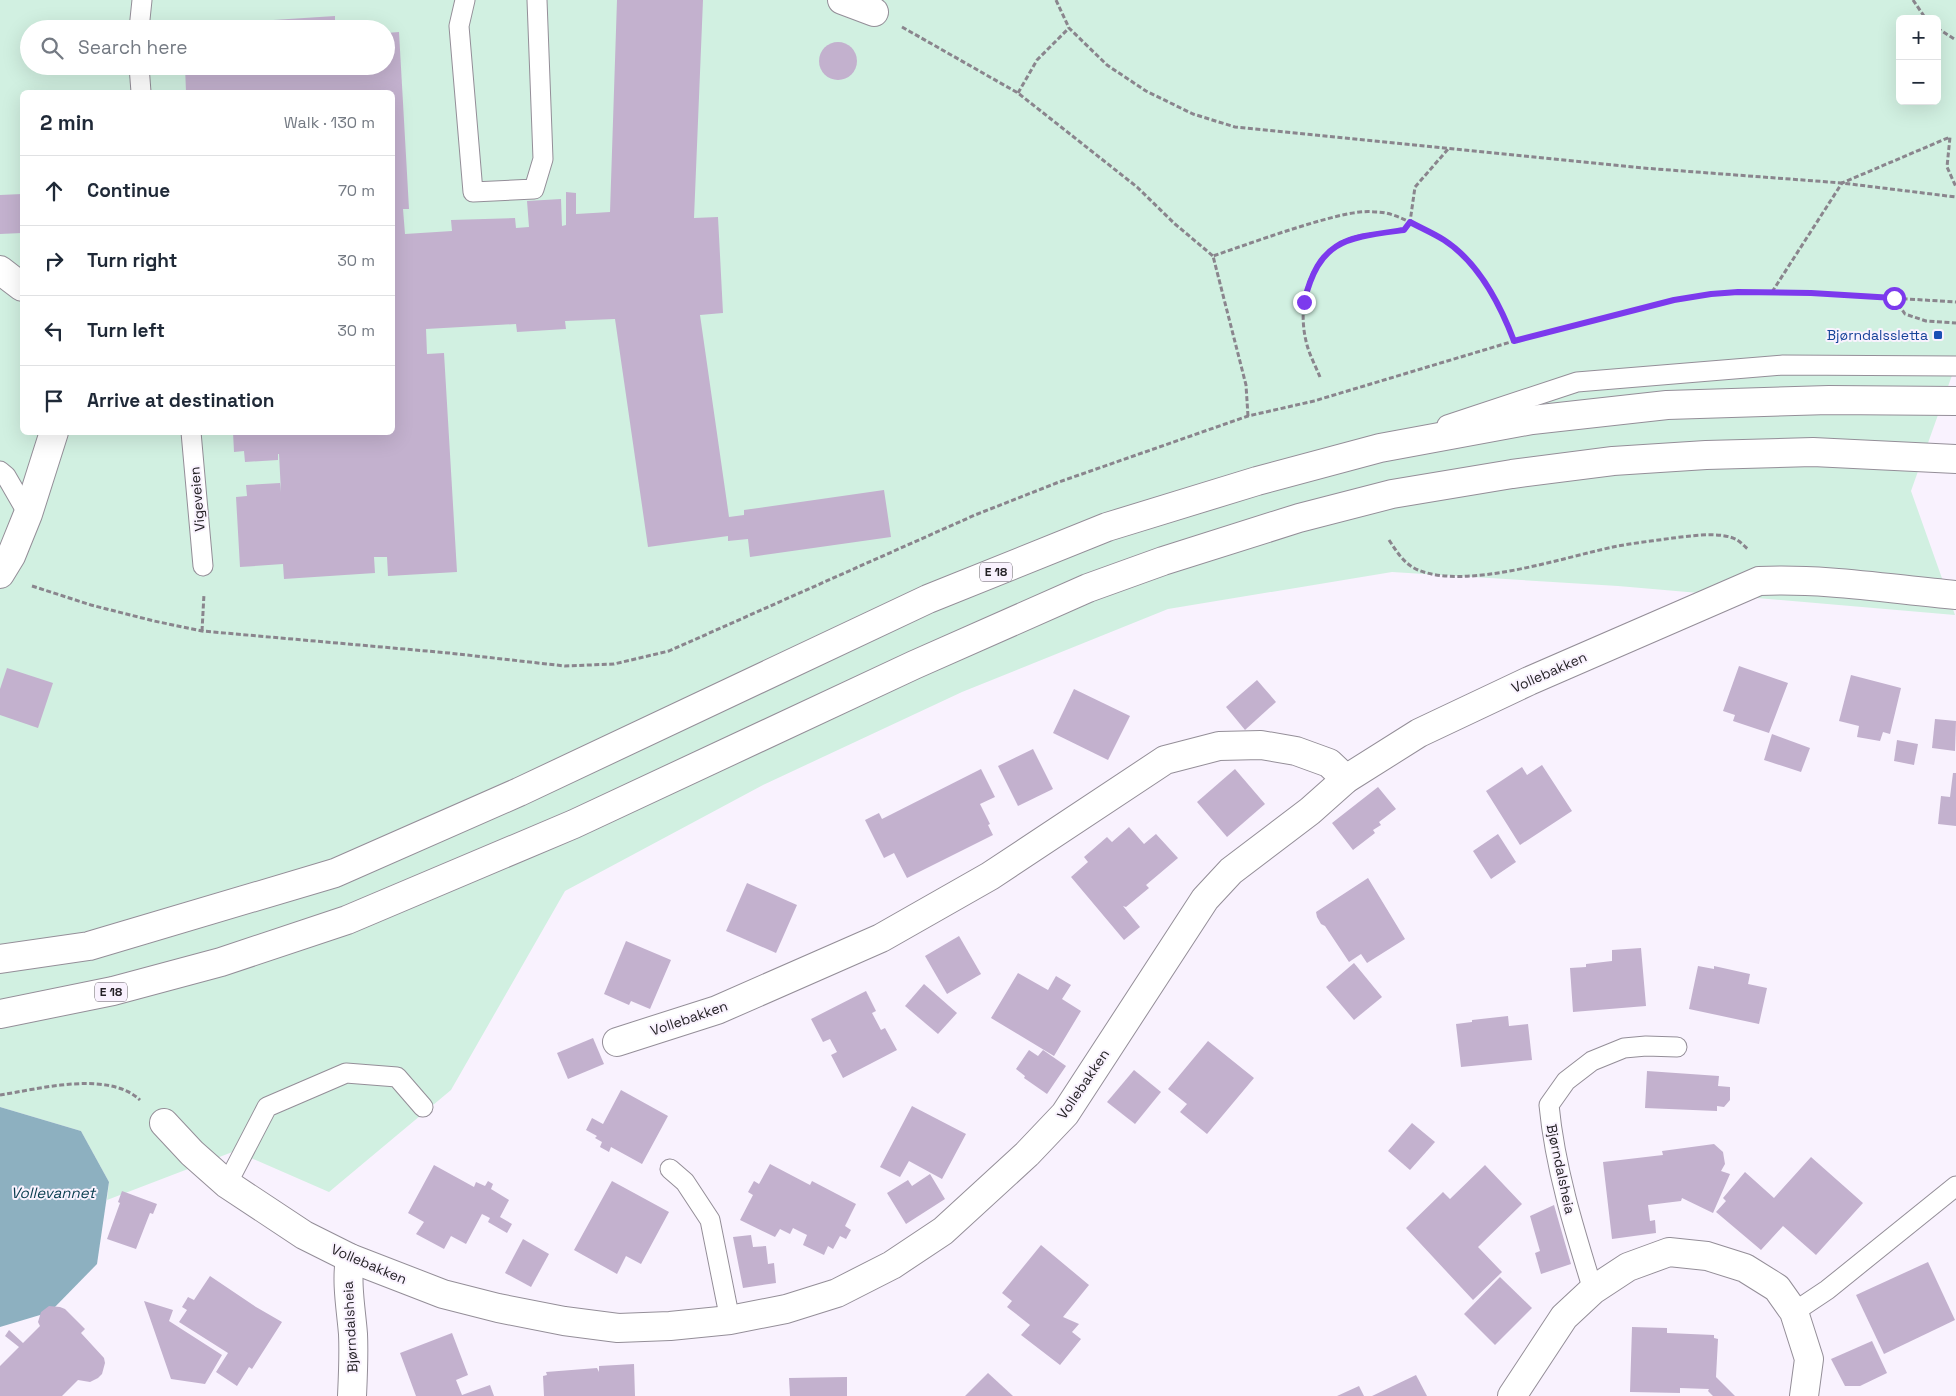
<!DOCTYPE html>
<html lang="en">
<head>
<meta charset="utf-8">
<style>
	:root { --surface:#fff; --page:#f2f2f3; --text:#1f2937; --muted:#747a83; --line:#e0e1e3 }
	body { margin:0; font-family:"Space Grotesk",sans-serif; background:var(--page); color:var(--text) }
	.controls { position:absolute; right:15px; top:15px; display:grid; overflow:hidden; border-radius:8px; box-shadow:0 5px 20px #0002 }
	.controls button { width:45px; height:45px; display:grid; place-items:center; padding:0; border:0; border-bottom:1px solid var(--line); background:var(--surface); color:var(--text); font:25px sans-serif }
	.stop { position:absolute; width:15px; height:15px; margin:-11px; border:4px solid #7c3aed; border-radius:50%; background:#fff }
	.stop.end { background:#7c3aed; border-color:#fff; box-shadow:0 1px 5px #0008 }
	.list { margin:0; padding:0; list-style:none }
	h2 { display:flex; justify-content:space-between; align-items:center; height:65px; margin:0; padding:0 20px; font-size:21px }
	h2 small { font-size:16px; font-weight:400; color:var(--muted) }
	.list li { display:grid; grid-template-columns:32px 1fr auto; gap:15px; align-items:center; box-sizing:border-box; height:70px; padding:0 20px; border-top:1px solid var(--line) }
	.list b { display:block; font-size:19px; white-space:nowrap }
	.list em { font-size:16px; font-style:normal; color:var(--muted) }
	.icon { flex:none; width:28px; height:28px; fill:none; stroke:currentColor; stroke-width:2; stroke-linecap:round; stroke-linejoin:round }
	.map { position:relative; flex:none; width:1956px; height:1396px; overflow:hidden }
	.search { position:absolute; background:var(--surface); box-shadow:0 5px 20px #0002; left:20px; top:20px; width:375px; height:55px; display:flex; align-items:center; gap:12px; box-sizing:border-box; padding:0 18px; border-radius:28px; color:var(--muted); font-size:19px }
	.panel { position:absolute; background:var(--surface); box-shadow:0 5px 20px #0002; left:20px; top:90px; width:375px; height:345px; border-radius:8px }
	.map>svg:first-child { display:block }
</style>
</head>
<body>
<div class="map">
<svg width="1956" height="1396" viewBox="0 0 1956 1396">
	<rect width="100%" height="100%" fill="#f9f2fe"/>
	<path fill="#d1f0e1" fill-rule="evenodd" d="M0,0H1956V364L1911,491L1955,615L1618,586L1392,572L1168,609L962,692L763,785L565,891L451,1090L329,1192L235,1151L107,1200L109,1182L81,1131L0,1107ZM1900,19H1937V101H1900ZM29,29H386V66H29ZM22,92H392V432H22Z"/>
	<polygon fill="#8db0c0" points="0,1107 81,1131 109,1182 97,1264 50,1312 0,1327"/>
	<g fill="#c3b1ce">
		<polygon points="617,0 703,0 694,218 718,217 723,313 700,315 729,517 744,515 744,510 884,490 891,537 750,557 748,539 728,541 728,536 648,547 615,319 565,321 566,329 517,332 516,324 426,329 427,354 444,353 457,572 388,576 387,557 374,557 375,573 284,579 283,564 240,567 236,497 247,496 246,485 280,483 281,492 279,454 278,454 278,460 245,462 244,451 234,452 233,432 392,432 392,92 186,92 185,66 386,66 386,33 399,32 409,209 403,209 405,234 452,231 451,220 515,218 516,228 529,227 527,201 561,199 562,226 566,225 566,192 576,193 576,214 610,212"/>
		<polygon points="335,16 335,29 226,29 225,23"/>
		<circle cx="838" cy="61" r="19"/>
		<polygon points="22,194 22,233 0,234 0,195"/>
		<polygon points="1739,666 1788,683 1769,733 1733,721 1735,715 1723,711"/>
		<polygon points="7,668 53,683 38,728 0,715 0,689"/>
		<polygon points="1851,675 1901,688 1890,734 1883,732 1880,741 1857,737 1859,726 1839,721"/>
		<polygon points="1257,680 1276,702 1245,730 1226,707"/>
		<polygon points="1074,689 1130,716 1108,760 1053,733"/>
		<polygon points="1935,719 1956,721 1955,751 1932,748"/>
		<polygon points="1772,734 1810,748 1801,772 1764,760"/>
		<polygon points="1897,740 1918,744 1914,765 1894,761"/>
		<polygon points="1033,749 1053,789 1018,806 998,766"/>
		<polygon points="1542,765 1572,811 1520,845 1486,791 1522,767 1527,775"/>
		<polygon points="981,769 995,797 980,804 990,824 988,825 993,835 907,878 894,853 884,858 865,820 879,813 882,819"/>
		<polygon points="1235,769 1265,804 1227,837 1197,802"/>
		<polygon points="1953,773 1956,773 1956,826 1938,824 1941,796 1950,797"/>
		<polygon points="1378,787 1396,809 1379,822 1381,825 1373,830 1375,833 1353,850 1332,823"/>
		<polygon points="1129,827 1144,844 1156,834 1178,858 1146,885 1149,888 1126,907 1123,906 1140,927 1124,940 1071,877 1088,862 1084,857 1107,837 1112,842"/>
		<polygon points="1498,834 1516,862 1491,879 1473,851"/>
		<polygon points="1368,878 1405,939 1367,963 1361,954 1349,962 1325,926 1321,924 1317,917 1316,912"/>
		<polygon points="747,883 797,905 776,953 726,931"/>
		<polygon points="959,936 981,974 947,994 925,956"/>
		<polygon points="626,941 671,960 650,1009 631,1001 629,1005 604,994"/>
		<polygon points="1641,948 1646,1006 1573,1012 1570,968 1586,967 1586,964 1612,961 1612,950"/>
		<polygon points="1354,963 1382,997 1354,1020 1326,987"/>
		<polygon points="1698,966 1714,969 1714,966 1750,974 1748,984 1767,988 1759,1024 1689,1009"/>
		<polygon points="1018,973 1048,990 1056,976 1071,985 1062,999 1081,1011 1054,1056 991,1018"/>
		<polygon points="924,984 957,1013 938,1034 905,1006"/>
		<polygon points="866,991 876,1011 872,1013 881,1030 885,1028 897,1050 843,1078 831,1055 837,1052 830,1039 823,1042 811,1019"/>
		<polygon points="1508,1016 1509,1026 1528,1024 1532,1060 1461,1067 1456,1024 1472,1022 1472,1020"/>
		<polygon points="593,1038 604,1064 568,1079 557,1053"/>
		<polygon points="1208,1041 1254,1078 1207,1134 1180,1112 1187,1104 1168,1089"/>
		<polygon points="1029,1050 1038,1056 1043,1050 1066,1066 1047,1094 1024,1078 1025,1076 1016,1069"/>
		<polygon points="1134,1070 1161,1092 1135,1124 1107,1102"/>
		<polygon points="1647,1071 1719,1076 1718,1086 1730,1087 1730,1100 1724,1107 1717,1106 1717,1111 1645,1108"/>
		<polygon points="621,1090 668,1116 642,1164 611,1147 609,1152 600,1147 602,1142 595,1138 597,1136 586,1130 592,1118 603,1124"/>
		<polygon points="912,1106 966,1134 942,1179 909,1161 900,1177 880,1167"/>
		<polygon points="1412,1123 1435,1142 1410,1170 1388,1151"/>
		<polygon points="1714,1144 1723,1152 1725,1164 1721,1171 1730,1174 1713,1213 1682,1198 1681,1201 1648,1205 1650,1221 1655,1220 1656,1233 1612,1239 1603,1162 1663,1155 1662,1151"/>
		<polygon points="1811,1157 1863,1203 1816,1255 1783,1226 1761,1250 1716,1212 1726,1201 1723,1198 1745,1172 1774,1198"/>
		<polygon points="770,1164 810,1185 812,1181 856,1204 845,1226 851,1230 846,1239 840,1236 833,1249 828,1246 824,1255 803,1245 807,1235 793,1228 790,1234 780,1229 775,1237 740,1220 753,1195 748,1192 754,1181 759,1184"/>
		<polygon points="434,1165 474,1187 476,1182 485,1186 488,1181 493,1184 491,1189 509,1200 500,1217 512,1224 507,1233 488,1222 490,1218 482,1214 466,1244 451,1236 444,1249 416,1234 424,1222 408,1213"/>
		<polygon points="1485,1165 1522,1204 1478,1247 1502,1272 1473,1300 1406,1228 1443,1192 1450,1199"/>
		<polygon points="930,1174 945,1199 906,1224 887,1193 908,1180 912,1186"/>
		<polygon points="612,1181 669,1212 641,1264 626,1256 617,1274 574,1250"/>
		<polygon points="122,1191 157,1204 153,1214 150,1213 136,1249 107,1239 120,1203 118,1202"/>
		<polygon points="1554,1205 1571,1264 1541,1274 1535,1253 1540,1251 1530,1216"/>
		<polygon points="751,1235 753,1247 766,1246 768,1264 774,1263 776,1283 743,1288 733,1237"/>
		<polygon points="523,1239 549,1254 531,1287 505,1273"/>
		<polygon points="1041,1245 1089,1285 1063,1317 1079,1324 1072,1332 1081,1339 1060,1365 1021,1335 1030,1325 1007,1307 1012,1301 1002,1293"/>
		<polygon points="1928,1262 1955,1320 1884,1354 1856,1295"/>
		<polygon points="210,1276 256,1307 282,1322 252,1369 249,1367 237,1386 216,1372 228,1353 179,1322 187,1310 182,1307 188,1297 194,1300"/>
		<polygon points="1500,1277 1532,1308 1495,1345 1464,1314"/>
		<polygon points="144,1301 173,1310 169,1321 222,1355 205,1384 171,1379"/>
		<polygon points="49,1306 60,1307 65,1309 85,1329 81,1333 104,1358 105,1363 102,1374 98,1378 90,1382 78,1380 62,1396 0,1396 0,1366 19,1347 5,1336 9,1330 23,1343 40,1326 38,1322 41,1312"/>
		<polygon points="1632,1327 1667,1328 1667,1333 1714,1335 1714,1338 1718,1339 1716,1377 1735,1396 1713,1396 1708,1391 1709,1389 1680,1388 1680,1393 1630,1392"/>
		<polygon points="452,1333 468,1375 456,1380 462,1395 490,1385 494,1396 416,1396 400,1353"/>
		<polygon points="1872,1341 1887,1373 1860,1386 1845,1386 1831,1359"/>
		<polygon points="634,1364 635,1396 544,1396 543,1376 547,1375 546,1372 597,1368 599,1372 599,1366"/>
		<polygon points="988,1373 1013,1396 965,1396"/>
		<polygon points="1416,1375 1427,1396 1372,1396"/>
		<polygon points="847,1377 847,1396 790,1396 789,1378"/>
		<polygon points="1359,1386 1364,1396 1337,1396"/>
	</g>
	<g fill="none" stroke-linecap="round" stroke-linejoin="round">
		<g stroke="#948e98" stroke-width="21">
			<g id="lane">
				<polyline points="465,0 459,26 473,192 534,189 543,159 537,0"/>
				<polyline points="139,29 142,0"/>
				<polyline points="139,66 141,92"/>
				<polyline points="1447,425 1577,382 1783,365 1956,366"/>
				<polyline points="191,432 203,566"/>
				<polyline points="0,471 6,476 28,514"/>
				<polyline points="670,1169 685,1182 710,1220 730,1320"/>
				<polyline points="227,1184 267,1107 346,1073 397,1077 423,1107"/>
				<path d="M1593,1290C1574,1229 1555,1168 1549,1105L1566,1081L1592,1061L1624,1048L1646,1046L1677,1047"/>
				<polyline points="1794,1312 1827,1290 1956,1186"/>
			</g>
		</g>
		<g stroke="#948e98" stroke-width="30">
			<g id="street">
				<polyline points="842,0 874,12"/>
				<polyline points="0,270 22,287"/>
				<polyline points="0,574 11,556 28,514 54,432"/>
				<polyline points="617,1042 717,1010 881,938 990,876 1165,760 1219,746 1261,745 1296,751 1329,763 1346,779"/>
				<path d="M164,1123L192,1153L227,1184L304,1235L350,1258L443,1294L498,1308L564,1321L618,1328L670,1326L730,1320L786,1309L837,1293L892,1265L943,1231L1027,1154L1065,1114L1205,899L1231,871L1310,811L1346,779L1419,733L1529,681L1759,581C1825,578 1890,589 1956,595"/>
				<path d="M350,1258C346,1283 351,1309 353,1334C354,1355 353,1375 352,1396"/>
				<polyline points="1512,1396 1564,1317 1593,1290 1628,1267 1669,1252 1707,1256 1745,1268 1777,1288 1794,1312 1809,1359 1804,1396"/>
			</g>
		</g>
		<g stroke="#948e98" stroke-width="30">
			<g id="highway">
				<polyline points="0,959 89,946 335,873 519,792 928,599 1107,527 1257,481 1380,448 1532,420 1667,405 1829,400 1956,401"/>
				<polyline points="0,1014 113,991 221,962 347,920 574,824 914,665 1088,588 1163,561 1299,518 1392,494 1512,474 1613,461 1706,455 1813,452 1956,459"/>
			</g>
		</g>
		<g stroke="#8a858d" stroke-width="3" stroke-dasharray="5 2.5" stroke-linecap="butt">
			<polyline points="1056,0 1069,28 1107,65 1146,91 1193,114 1235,127 1643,168 1842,183 1956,197"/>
			<polyline points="1913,0 1926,19"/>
			<polyline points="902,27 1018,93 1137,187 1175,224 1213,256"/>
			<polyline points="1937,28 1956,40"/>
			<polyline points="1018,93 1037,60 1069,28"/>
			<polyline points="1772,292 1842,183 1950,137 1947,167 1956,187"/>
			<polyline points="1894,298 1905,314 1926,321 1956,323"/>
			<path d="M1320,377C1316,367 1310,356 1307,345C1297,309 1306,263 1340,243C1359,233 1383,233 1404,230L1410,222C1421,228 1433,233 1444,240C1478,262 1500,304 1514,341"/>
			<path d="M1248,416L1246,385L1213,256C1248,244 1284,231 1319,221C1338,216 1357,210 1376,212C1388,212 1399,217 1410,222L1415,187L1449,148"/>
			<path d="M1389,540C1397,552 1404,564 1418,570C1467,590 1561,558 1613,547C1632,543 1653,541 1673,538C1690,536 1722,531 1737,540C1741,542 1745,547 1749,550"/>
			<polyline points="32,586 91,605 154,621 202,631 449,653 565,666 614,664 669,651 975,515 1059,482 1248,416 1314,401 1514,341 1674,300 1711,294 1738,292 1811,293 1956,302"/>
			<polyline points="202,631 204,594"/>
			<path d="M0,1095C39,1089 108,1070 140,1100"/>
		</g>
		<use href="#lane" stroke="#fff" stroke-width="19"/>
		<use href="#street" stroke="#fff" stroke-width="28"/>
		<use href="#highway" stroke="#fff" stroke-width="28"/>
	</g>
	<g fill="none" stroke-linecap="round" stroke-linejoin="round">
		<path stroke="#7c3aed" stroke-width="6" d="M1304,302C1320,239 1345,238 1404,230L1410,222C1421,228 1433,233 1444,240C1478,262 1500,304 1514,341L1674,300L1711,294L1738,292L1811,293L1894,298"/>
	</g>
	<rect fill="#1a4fb4" stroke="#f9f2fe" stroke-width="2" x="1933" y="330" width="10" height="10" rx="2.5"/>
	<g text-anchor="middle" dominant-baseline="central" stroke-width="4" stroke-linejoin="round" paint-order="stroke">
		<g fill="#f9f2fe" stroke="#646066" stroke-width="1">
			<rect x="980" y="562.5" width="32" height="19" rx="4"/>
			<rect x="95" y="982.5" width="32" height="19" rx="4"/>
		</g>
		<g font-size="12" font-weight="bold" fill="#242125">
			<text x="996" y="572">E 18</text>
			<text x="111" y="992">E 18</text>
		</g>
		<g font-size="14" fill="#164399" stroke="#f9f2fe" text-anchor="end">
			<text x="1928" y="335">Bjørndalssletta</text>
		</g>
		<g font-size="14" fill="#242125" stroke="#f9f2fe">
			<text transform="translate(197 499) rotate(-95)">Vigeveien</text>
			<text transform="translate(1549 672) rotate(-24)">Vollebakken</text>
			<text transform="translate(689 1018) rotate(-19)">Vollebakken</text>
			<text transform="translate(1083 1084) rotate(-56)">Vollebakken</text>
			<text transform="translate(1561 1169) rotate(78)">Bjørndalsheia</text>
			<text transform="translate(369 1264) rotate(23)">Vollebakken</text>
			<text transform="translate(350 1327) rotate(-93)">Bjørndalsheia</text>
		</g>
		<g font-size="15" font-style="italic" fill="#073c4e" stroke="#f9f2fe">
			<text x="53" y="1192">Vollevannet</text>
		</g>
	</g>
</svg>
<div class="controls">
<button>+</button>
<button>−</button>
</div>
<div class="stop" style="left:1894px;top:298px"></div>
<div class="stop end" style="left:1304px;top:302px"></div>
<div class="search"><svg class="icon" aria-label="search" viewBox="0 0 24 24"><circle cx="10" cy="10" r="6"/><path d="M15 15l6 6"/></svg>Search here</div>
<section class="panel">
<h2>2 min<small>Walk · 130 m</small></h2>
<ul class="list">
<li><svg class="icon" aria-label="ahead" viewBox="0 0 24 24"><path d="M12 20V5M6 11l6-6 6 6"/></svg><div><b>Continue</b></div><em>70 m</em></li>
<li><svg class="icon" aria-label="right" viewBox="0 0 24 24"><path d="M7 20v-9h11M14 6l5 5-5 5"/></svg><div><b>Turn right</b></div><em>30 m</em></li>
<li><svg class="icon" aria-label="left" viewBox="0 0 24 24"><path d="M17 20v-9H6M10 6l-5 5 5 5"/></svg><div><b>Turn left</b></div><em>30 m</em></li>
<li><svg class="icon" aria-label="arrive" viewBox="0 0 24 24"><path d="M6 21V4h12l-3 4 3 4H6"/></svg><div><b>Arrive at destination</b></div></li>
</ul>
</section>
</div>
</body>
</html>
